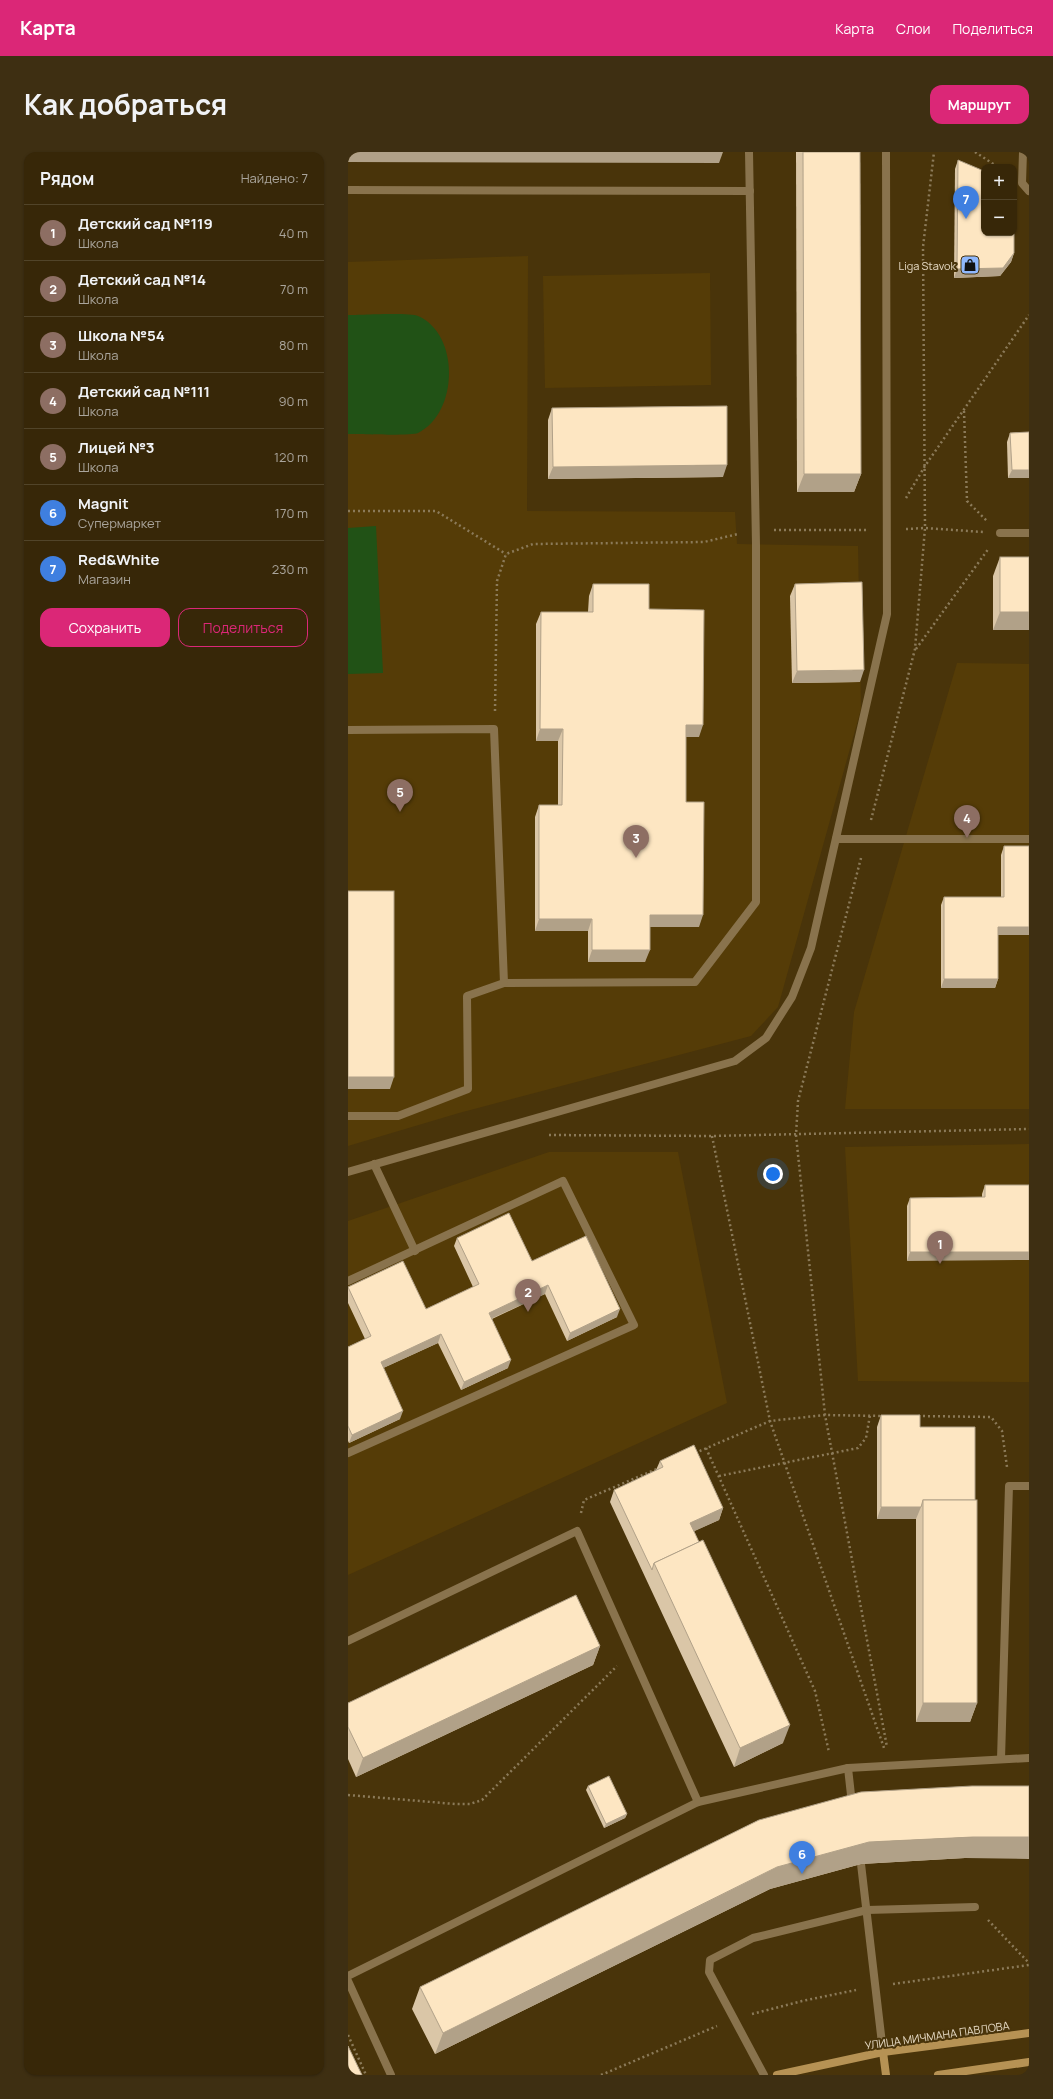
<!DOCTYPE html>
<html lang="ru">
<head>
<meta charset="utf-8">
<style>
	:root { --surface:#372708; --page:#3e2f12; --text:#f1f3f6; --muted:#aaa59c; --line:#514429; --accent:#db2777 }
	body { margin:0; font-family:Manrope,sans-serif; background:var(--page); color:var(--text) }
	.controls { position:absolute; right:12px; top:12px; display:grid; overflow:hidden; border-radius:8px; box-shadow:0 1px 3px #0004 }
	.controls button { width:36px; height:36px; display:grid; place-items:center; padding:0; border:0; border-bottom:1px solid var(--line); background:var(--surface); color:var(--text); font:20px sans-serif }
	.you { position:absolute; left:425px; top:1022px; width:14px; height:14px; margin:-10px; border:3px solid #fff; border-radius:50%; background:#1a73e8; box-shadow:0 0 0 6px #1a73e833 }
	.badge { display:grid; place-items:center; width:26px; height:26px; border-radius:50%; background:var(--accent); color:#fff; font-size:13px; font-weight:700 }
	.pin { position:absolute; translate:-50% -33px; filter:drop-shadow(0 1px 2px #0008) }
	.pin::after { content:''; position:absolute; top:21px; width:14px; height:12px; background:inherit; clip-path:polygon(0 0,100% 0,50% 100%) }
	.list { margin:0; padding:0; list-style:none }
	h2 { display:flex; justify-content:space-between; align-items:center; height:52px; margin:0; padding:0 16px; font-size:17px }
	h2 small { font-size:13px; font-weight:400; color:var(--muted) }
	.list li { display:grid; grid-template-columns:26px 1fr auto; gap:12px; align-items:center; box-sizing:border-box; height:56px; padding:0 16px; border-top:1px solid var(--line) }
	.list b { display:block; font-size:15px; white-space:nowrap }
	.list p { margin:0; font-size:13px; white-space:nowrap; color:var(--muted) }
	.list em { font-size:13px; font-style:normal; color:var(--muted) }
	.actions { display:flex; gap:8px; padding:12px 16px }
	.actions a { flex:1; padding:9px 0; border:1px solid var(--accent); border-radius:12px; text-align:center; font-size:14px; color:var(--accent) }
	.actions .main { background:var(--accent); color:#fff }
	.map { position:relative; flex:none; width:681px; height:1923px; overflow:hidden; border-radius:12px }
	header { display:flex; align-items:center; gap:24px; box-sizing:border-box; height:56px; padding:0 20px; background:var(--accent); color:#fff }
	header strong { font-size:19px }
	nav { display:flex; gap:22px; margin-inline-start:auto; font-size:14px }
	.intro { display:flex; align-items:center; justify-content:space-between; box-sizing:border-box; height:96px; padding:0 24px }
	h1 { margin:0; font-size:28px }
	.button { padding:10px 18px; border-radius:12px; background:var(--accent); color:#fff; font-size:14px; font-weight:700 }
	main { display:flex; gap:24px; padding:0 24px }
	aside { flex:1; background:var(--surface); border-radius:12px; box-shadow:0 1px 3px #0004 }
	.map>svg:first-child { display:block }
</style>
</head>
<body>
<header>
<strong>Карта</strong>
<nav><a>Карта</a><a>Слои</a><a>Поделиться</a></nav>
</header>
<div class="intro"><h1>Как добраться</h1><a class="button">Маршрут</a></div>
<main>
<aside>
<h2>Рядом<small>Найдено: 7</small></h2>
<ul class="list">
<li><span class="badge" style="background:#8d6e63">1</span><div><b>Детский сад №119</b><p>Школа</p></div><em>40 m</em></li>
<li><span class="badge" style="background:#8d6e63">2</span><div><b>Детский сад №14</b><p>Школа</p></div><em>70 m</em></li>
<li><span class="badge" style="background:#8d6e63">3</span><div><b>Школа №54</b><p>Школа</p></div><em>80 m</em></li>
<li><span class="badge" style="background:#8d6e63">4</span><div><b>Детский сад №111</b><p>Школа</p></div><em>90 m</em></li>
<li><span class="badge" style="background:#8d6e63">5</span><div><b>Лицей №3</b><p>Школа</p></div><em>120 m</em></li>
<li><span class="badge" style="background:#3f7fe0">6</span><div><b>Magnit</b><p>Супермаркет</p></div><em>170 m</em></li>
<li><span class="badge" style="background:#3f7fe0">7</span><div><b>Red&amp;White</b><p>Магазин</p></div><em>230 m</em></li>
</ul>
<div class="actions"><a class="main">Сохранить</a><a>Поделиться</a></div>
</aside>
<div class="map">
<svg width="681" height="1923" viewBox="0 0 681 1923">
	<rect width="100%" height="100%" fill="#49340a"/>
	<g fill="#553c07">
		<polygon points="180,104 179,359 387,360 389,392 510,394 513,557 430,855 403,884 111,961 0,994 0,110"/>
		<polygon points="362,121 363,233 197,236 195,124"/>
		<polygon points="609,511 681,512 681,957 497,957 506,860"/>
		<polygon points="681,992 681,1230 510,1229 497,995"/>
		<polygon points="201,1000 330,1000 379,1251 0,1423 0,1069"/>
	</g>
	<g fill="#215216">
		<path d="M0,163C12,163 62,160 70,164C112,182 111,261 70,281C64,284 11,282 0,282Z"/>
		<polygon points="28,374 35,521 0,522 0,376"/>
	</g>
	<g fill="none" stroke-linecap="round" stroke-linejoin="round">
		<g stroke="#8b7a59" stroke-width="2.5" stroke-dasharray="2 3" stroke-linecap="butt">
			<polyline points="627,0 650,15"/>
			<polyline points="616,259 619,349 639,369"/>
			<polyline points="558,346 577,314 681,163"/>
			<polyline points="0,359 88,359 158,402"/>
			<polyline points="558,377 577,376 635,380"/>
			<polyline points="426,378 519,378"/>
			<polyline points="568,497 641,396"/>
			<polyline points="147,559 149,429 158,402 185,392 356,390 390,382"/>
			<polyline points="523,668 567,497 577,376 575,95 586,0"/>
			<polyline points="513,706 450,949 448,983 477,1263 539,1595"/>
			<polyline points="201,983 364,984 681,977"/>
			<polyline points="364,984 422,1269 536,1596"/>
			<polyline points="570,1264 643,1265 654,1279 659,1315"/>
			<polyline points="358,1296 467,1539 481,1600"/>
			<polyline points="347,1301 422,1269 477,1263 535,1264"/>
			<polyline points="371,1324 510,1296 518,1286 522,1263"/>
			<polyline points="233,1361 236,1348 311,1316"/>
			<polyline points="0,1643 107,1652 122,1652 134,1648 269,1514"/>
			<polyline points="640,1768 681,1811"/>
			<polyline points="545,1832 681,1813"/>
			<polyline points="404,1862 454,1849 508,1838"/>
			<polyline points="0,1883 18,1923"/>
			<polyline points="253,1923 369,1874"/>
		</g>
		<g stroke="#89734d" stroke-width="8">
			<polyline points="675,0 674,31 681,39"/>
			<polyline points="0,38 402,39"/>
			<polyline points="652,381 681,381"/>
			<polyline points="0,578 146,577 156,831 347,830 408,750 408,393 401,0"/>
			<polyline points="488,687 681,687"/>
			<polyline points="0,964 50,964 120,937 119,844 156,831"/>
			<polyline points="26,1012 67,1099"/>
			<polyline points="0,1020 387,909 418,886 444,845 463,796 539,462 538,0"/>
			<polyline points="0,1129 215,1029 286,1173 0,1301"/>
			<polyline points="0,1489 229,1379 350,1650"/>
			<polyline points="653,1607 661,1334 681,1334"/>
			<polyline points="500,1616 504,1652"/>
			<polyline points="513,1712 535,1900"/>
			<polyline points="0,1824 350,1650 500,1616 681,1606"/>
			<polyline points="0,1829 43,1923"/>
			<polyline points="416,1923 361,1820 362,1808 405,1786 519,1758 627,1755"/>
		</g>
		<g stroke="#b69254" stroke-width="8">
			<polyline points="535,1900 538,1923"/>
			<polyline points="429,1923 535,1900 681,1881"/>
			<polyline points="590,1923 681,1910"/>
		</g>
	</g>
	<g fill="#dac6a7">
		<polygon points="448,0 512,0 513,322 506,340 449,340"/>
		<polygon points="610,8 666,101 663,110 652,124 606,126 607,17"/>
		<polygon points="204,256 375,325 200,327 200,268"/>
		<polygon points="681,280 681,326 660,326 659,290 662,281"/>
		<polygon points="652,405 681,405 681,478 645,478 645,424"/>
		<polygon points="245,432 301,457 351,585 338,585 338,650 351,775 302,775 297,810 240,810 240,779 187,779 187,665 191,653 210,653 210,589 188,589 188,472 193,460 240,460 241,444"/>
		<polygon points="447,432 512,530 444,531 442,444"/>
		<polygon points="656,694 681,694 650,783 650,827 647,836 593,836 593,753 596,745 653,745 653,703"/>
		<polygon points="637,1033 681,1033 559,1109 559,1054 562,1046 634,1045 634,1042"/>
		<polygon points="109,1086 184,1109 269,1165 219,1189 197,1142 144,1167 160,1216 113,1238 90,1191 35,1216 52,1267 1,1291 0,1289 0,1195 17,1187 0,1151 0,1135 78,1157 125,1135 106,1094"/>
		<polygon points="533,1263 572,1275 627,1348 629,1551 622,1570 568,1570 568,1367 529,1367 529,1275"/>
		<polygon points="312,1309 375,1356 371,1368 346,1379 435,1591 386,1615 262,1350 266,1338 308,1318"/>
		<polygon points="252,1494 245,1513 8,1625 0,1607 0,1551"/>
		<polygon points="240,1634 279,1662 277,1666 256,1676 238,1638"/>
		<polygon points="411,1668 617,1706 513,1712 422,1737 87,1902 64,1857 72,1835"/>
	</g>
	<g fill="#b1a188">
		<polygon points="0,0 375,0 371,11 0,10"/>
		<polygon points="666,101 663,110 652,124 606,126 609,117"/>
		<polygon points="379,313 375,325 200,327 205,315"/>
		<polygon points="664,318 681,318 681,326 660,326"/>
		<polygon points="456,322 513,322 506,340 449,340"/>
		<polygon points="652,460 681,460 681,478 645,478"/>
		<polygon points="516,518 512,530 444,531 449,519"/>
		<polygon points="338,573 355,573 351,585 334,585"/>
		<polygon points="192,577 215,577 210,589 188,589"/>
		<polygon points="302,763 355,763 351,775 297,775"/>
		<polygon points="191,767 244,767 240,779 187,779"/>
		<polygon points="650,775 681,775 681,783 647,783"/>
		<polygon points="244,798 302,798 297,810 240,810"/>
		<polygon points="596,827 650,827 647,836 593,836"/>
		<polygon points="0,925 46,925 42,937 0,937"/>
		<polygon points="562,1100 681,1100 681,1108 559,1109"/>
		<polygon points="200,1133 197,1142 138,1169 141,1161"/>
		<polygon points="272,1157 269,1165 219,1189 222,1181"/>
		<polygon points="93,1182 90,1191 29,1219 33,1210"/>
		<polygon points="163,1208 160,1216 113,1238 116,1230"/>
		<polygon points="55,1259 52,1267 1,1291 4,1283"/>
		<polygon points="533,1355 573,1355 568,1367 529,1367"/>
		<polygon points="375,1356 371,1368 338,1383 342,1371"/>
		<polygon points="252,1494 245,1513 8,1625 15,1606"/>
		<polygon points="575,1551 629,1551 622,1570 568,1570"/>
		<polygon points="442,1573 435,1591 386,1615 392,1596"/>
		<polygon points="279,1662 277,1666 256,1676 258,1672"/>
		<polygon points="625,1685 681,1685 681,1707 617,1706 513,1712 422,1737 87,1902 95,1881 429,1715 521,1690"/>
	</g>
	<g fill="#fde6c2" stroke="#b1a188">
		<polygon points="455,0 512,0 513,322 456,322"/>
		<polygon points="610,8 636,19 636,81 666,81 666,101 655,116 609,117"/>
		<polygon points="379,254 379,313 205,315 204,256"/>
		<polygon points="681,280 681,318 664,318 662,281"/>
		<rect x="652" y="405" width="29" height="55"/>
		<polygon points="514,430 516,518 449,519 447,432"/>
		<polygon points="245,432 301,432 301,457 356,458 355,573 338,573 338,650 356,650 355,763 302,763 302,798 244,798 244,767 191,767 191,653 214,653 215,577 192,577 193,460 245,460"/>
		<polygon points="656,694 681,694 681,775 650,775 650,827 596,827 596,745 656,745"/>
		<rect x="0" y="739" width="46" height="186"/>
		<polygon points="637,1033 681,1033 681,1100 562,1100 562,1046 637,1045"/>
		<polygon points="161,1061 184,1109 238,1084 272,1157 222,1181 200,1133 141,1161 163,1208 116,1230 93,1182 33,1210 55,1259 4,1283 0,1274 0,1195 23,1184 0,1135 55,1109 78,1157 131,1132 109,1086"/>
		<polygon points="533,1263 572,1263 572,1275 627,1275 627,1348 575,1348 573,1355 533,1355"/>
		<polygon points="346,1293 375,1356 342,1371 351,1390 306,1411 304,1418 266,1338 315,1315 312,1309"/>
		<rect x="575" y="1348" width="54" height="203"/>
		<polygon points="355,1388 442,1573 392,1596 306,1411"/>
		<polygon points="228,1443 252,1494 15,1606 0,1575 0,1551"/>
		<polygon points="261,1624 279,1662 258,1672 240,1634"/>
		<polygon points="624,1634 681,1634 681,1685 625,1685 521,1690 429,1715 95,1881 72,1835 411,1668 513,1640"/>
		<polygon points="0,1894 14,1923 0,1923"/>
	</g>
	<defs>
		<g id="shop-square" transform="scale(1)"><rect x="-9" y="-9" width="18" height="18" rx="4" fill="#8fb8fd" stroke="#49340a"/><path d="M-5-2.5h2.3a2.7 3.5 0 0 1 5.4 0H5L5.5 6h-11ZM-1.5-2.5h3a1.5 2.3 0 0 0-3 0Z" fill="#111"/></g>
	</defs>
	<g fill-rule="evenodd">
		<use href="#shop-square" x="622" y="113"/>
	</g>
	<g text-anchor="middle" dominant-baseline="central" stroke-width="4" stroke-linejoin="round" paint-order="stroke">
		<g font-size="11" fill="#e4d8c2" stroke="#49340a" text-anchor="end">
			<text x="608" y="113">Liga Stavok</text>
		</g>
		<g font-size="11" fill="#e4d8c2" stroke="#49340a">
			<text transform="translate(589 1883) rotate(-8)">УЛИЦА МИЧМАНА ПАВЛОВА</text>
		</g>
	</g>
</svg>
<div class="controls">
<button>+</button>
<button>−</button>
</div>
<div class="you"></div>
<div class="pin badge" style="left:592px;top:1112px;background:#8d6e63">1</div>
<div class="pin badge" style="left:180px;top:1160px;background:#8d6e63">2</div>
<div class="pin badge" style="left:288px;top:706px;background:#8d6e63">3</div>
<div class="pin badge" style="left:619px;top:686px;background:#8d6e63">4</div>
<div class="pin badge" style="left:52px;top:660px;background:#8d6e63">5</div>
<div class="pin badge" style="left:454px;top:1722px;background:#3f7fe0">6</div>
<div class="pin badge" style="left:618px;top:67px;background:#3f7fe0">7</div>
</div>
</main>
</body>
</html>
